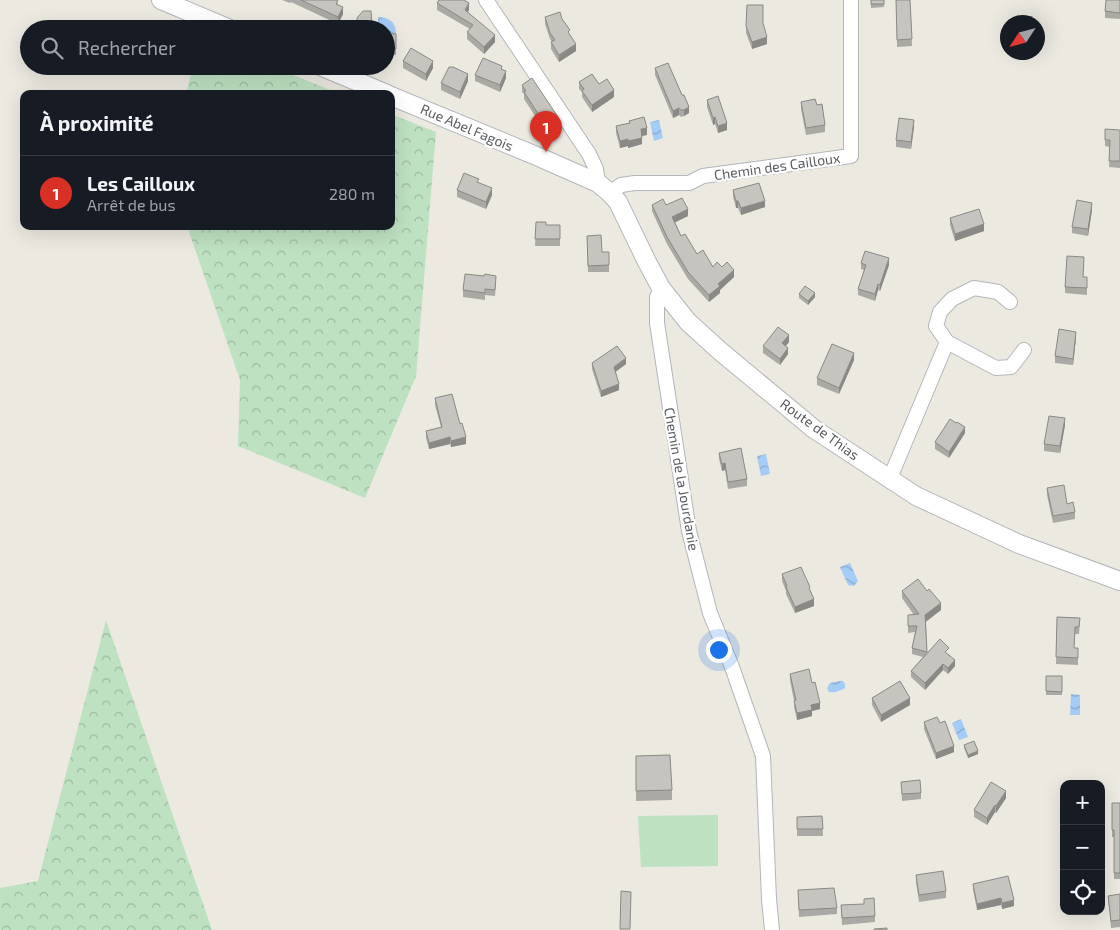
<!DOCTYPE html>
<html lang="fr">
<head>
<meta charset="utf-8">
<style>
	:root { --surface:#171b24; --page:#242831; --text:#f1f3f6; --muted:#9ea1a6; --line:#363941; --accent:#d93025 }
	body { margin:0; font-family:"Exo 2",sans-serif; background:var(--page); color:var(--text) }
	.controls { position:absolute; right:15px; bottom:15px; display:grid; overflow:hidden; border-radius:10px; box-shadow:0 5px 20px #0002 }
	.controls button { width:45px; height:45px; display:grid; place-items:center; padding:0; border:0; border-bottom:1px solid var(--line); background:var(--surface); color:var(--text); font:25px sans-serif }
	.compass { position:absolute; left:1000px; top:15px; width:45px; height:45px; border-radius:50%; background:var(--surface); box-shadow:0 5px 20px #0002; rotate:234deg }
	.you { position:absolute; left:718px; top:649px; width:18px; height:18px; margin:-12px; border:4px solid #fff; border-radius:50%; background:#1a73e8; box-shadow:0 0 0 8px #1a73e833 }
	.badge { display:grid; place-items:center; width:32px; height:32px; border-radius:50%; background:var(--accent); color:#fff; font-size:16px; font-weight:700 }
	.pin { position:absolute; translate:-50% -41px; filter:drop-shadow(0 1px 2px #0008) }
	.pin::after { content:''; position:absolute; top:26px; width:18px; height:15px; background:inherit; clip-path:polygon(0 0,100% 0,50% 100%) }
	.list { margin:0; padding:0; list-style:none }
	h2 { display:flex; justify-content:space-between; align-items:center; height:65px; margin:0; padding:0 20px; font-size:21px }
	h2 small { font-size:16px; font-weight:400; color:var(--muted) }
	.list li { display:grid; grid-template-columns:32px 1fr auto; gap:15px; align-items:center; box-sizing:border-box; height:75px; padding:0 20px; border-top:1px solid var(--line) }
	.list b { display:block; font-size:19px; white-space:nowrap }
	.list p { margin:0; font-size:16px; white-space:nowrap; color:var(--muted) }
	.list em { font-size:16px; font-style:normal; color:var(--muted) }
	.icon { flex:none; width:28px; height:28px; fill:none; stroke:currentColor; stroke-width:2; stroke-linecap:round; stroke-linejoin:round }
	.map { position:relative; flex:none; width:1120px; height:930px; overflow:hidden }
	.search { position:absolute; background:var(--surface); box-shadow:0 5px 20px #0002; left:20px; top:20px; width:375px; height:55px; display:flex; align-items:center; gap:12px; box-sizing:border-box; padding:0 18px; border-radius:28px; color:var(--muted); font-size:19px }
	.panel { position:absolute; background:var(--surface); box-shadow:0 5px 20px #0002; left:20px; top:90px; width:375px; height:140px; border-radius:10px }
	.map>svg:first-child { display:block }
</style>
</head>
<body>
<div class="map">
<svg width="1120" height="930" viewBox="0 0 1120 930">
	<defs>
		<pattern id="forest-crowns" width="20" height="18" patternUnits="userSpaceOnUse" patternTransform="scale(1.25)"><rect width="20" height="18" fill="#bee1c1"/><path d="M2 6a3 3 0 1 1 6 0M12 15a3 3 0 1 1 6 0" fill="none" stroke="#9dbaa0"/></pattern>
		<pattern id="water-waves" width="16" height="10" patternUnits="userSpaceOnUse" patternTransform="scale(1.25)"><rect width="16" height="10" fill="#a4ccf7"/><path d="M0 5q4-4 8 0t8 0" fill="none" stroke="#89a9cb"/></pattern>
	</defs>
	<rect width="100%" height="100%" fill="#ebe9e0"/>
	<g fill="url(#forest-crowns)">
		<polygon points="193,66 271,66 340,94 186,94"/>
		<polygon points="391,114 436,132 416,376 365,498 238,446 240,380 187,226 391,226"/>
		<polygon points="106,620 212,930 0,930 0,888 38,881"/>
	</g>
	<polygon fill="#bee1c1" points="718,815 718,866 641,867 638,816"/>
	<g fill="url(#water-waves)">
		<path d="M378,17C389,17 396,22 396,34H388L386,33V29H383L378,24Z"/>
		<polygon points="659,120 663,138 654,141 650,122"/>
		<polygon points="766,454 770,474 761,476 757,456"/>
		<polygon points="850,563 858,581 854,586 848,585 840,567"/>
		<path d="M840,681H843L845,684V688C840,691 835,693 829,692L827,688L830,683Z"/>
		<polygon points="1071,694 1080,695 1080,715 1070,715"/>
		<polygon points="961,719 968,737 959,740 952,723"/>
	</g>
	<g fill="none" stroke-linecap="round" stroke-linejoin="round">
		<g stroke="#b3b6ba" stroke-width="16">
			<g id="minor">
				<polyline points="486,0 589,154 596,169 598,183"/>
				<polyline points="610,193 621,185 635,183 689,183 703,176 851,156 851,0"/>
				<polyline points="661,288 657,297 657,323 689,531 710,613 732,667 763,756 769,899 772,930"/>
				<polyline points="947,342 996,368 1011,367 1024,350"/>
				<polyline points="890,478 947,342 936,326 940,312 952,299 974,288 998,292 1010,302"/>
			</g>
		</g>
		<g stroke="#b3b6ba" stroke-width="20">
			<g id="tertiary">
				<polyline points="161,0 230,29"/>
				<polyline points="320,66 387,94"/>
				<polyline points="391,96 539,157 598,183 610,193 618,202 647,262 661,288 688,322 720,351 814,429 916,496 1019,544 1120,581"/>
			</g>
		</g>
		<use href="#minor" stroke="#fff" stroke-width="14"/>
		<use href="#tertiary" stroke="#fff" stroke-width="18"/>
	</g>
	<g fill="#aaa9a3">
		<polygon points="282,0 337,0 338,5 343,14 338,24 291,2 290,3"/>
		<polygon points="871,0 884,0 884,7 871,8"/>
		<polygon points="896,0 910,0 912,46 897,47"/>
		<polygon points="1120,0 1120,19 1105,18 1105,11"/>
		<polygon points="437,3 469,10 468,12 495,42 484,54 467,39 467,32 470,29 437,10"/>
		<polygon points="747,5 767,44 752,49 746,33"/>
		<polygon points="545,17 562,19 576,51 559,62 551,49 551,42 552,42 550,39 545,24"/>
		<rect x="386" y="34" width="10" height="21"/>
		<polygon points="403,61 433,68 426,81 403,68"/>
		<polygon points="655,68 682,95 689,113 684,116 681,117 679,115 673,118 655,75"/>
		<polygon points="502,70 506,78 500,92 475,81 475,75"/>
		<polygon points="468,81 460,99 441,90 441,83"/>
		<polygon points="579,82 599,84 614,97 592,112 582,97 582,92 579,89"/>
		<polygon points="522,85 558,123 548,130 543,123 541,125 524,99 524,94 522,92"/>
		<polygon points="707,100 727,130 718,133 715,124 713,125 707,107"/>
		<polygon points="801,102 817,105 825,125 825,132 806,135 801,109"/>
		<polygon points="629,121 647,135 641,136 642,144 628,148 628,146 620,148 616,133 616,126 629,123"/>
		<polygon points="914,127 911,149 896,147 896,140"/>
		<polygon points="1120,130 1120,168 1109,167 1110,147 1105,146 1105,140"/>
		<polygon points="457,190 492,195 486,209 457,197"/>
		<polygon points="733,190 765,207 741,215 738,208 736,208 733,197"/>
		<polygon points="652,205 666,205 688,216 675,222 681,236 697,254 713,267 722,267 734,277 720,290 720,293 709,302 688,279 667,244 652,211"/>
		<polygon points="1092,210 1088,236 1072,233 1072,227"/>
		<polygon points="950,218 984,231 955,241 950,225"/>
		<polygon points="536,222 546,225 560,225 560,246 535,246"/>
		<polygon points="587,236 602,252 609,265 609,272 588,272"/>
		<polygon points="861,263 889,265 880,291 878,290 875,301 858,295 858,289 864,270 861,269"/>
		<polygon points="1084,264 1083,277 1087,284 1087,295 1065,293 1065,287"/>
		<polygon points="496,282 495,296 485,295 485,300 463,297 463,290"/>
		<polygon points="799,294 815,297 808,305 799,298"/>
		<polygon points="1076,338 1073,365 1055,363 1055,356"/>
		<polygon points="789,342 786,346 788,354 780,365 763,353 763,346"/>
		<polygon points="854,360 839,394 817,385 817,378"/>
		<polygon points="592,363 626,364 615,372 619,390 601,397 592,369"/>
		<polygon points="435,398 466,444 451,447 450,444 429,449 426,438 426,431 441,427 435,405"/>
		<polygon points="956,423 965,433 949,458 935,449 935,442"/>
		<polygon points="1065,425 1060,453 1044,451 1044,444"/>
		<polygon points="719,453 747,479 747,486 728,489 725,470 722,471 719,459"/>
		<polygon points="1047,488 1067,504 1075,512 1075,519 1053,523 1047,495"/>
		<polygon points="782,574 810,590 814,606 795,613 786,594 786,591 782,581"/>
		<polygon points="902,591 941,610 926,622 927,653 949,654 955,666 948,674 943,670 925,690 911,677 911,671 923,657 912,654 912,648 915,632 908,633 908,615 914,615 902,598"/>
		<polygon points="1057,617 1080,618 1079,634 1075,634 1074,648 1078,648 1078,665 1056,664"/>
		<polygon points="790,674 812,683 820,709 812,711 812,716 797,720 794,707 794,701 790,680"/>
		<rect x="1046" y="676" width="16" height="19"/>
		<polygon points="872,698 910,705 881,722 872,705"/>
		<polygon points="924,722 940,723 954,752 936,759 924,729"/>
		<polygon points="964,745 978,754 968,758 964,748"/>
		<polygon points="636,756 672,790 672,800 636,801"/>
		<polygon points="901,782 921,793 921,799 902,801"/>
		<polygon points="1006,798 996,813 995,812 987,825 974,817 974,810"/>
		<polygon points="1112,803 1120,803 1120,879 1114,879 1114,837 1112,837"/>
		<polygon points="822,816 823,836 797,836 797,817"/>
		<polygon points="916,875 946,891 946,898 919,902 916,882"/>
		<polygon points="973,884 1014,906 1002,909 1001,905 977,910 973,890"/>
		<polygon points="798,890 837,908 837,914 799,917"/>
		<polygon points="1120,894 1120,927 1111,928 1108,896"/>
		<polygon points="841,905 875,916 875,922 842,925"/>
	</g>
	<g fill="#8b8985">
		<polygon points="469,3 469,10 465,16 465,10"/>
		<polygon points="343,7 343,14 338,24 338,17"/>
		<polygon points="495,35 495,42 484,54 484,47"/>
		<polygon points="767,37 767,44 752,49 752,42"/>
		<polygon points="576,44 576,51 559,62 559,55"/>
		<polygon points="433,61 433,68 426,81 426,74"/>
		<polygon points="506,71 506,78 500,92 500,85"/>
		<polygon points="468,74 468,81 460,99 460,92"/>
		<polygon points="614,90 614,97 592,112 592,105"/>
		<polygon points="689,107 689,113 684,116 684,110"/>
		<polygon points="679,108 679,115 673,118 673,111"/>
		<polygon points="543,117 543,123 541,125 541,118"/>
		<polygon points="558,117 558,123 548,130 548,123"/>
		<polygon points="715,117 715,124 713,125 713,118"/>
		<polygon points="914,120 914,127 911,149 911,142"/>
		<polygon points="727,123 727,130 718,133 718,126"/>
		<polygon points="647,128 647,135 641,136 641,129"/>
		<polygon points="642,138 642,144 628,148 628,141"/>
		<polygon points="628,139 628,146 620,148 620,141"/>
		<polygon points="492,188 492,195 486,209 486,202"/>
		<rect x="736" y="201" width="2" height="7"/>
		<polygon points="765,201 765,207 741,215 741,208"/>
		<polygon points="1092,203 1092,210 1088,236 1088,229"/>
		<polygon points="688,209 688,216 672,224 672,217"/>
		<polygon points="984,224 984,231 955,241 955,234"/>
		<polygon points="889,258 889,265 880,291 880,285"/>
		<polygon points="734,270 734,277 720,290 720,293 709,302 709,295 718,284"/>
		<polygon points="878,284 878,290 875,301 875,294"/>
		<polygon points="815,293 815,297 808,305 808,301"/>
		<polygon points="1076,332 1076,338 1073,365 1073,359"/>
		<polygon points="789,335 789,342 782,350 782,343"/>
		<polygon points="788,348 788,354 780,365 780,359"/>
		<polygon points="854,353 854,360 839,394 839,388"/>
		<polygon points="626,358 626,364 614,373 614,367"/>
		<polygon points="619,384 619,390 601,397 601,391"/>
		<polygon points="1065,418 1065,425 1060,453 1060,446"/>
		<polygon points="965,427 965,433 949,458 949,452"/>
		<polygon points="450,437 450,444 429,449 429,443"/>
		<polygon points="466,437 466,444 451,447 451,441"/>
		<polygon points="725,463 725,470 722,471 722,464"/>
		<polygon points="814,599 814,606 795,613 795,607"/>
		<polygon points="941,603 941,610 925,622 925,615"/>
		<polygon points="955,660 955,666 948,674 948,668"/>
		<polygon points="943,664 943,670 925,690 925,683"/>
		<polygon points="910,698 910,705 881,722 881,715"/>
		<polygon points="820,703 820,709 812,711 812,716 797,720 797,713 811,705"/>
		<polygon points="954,746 954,752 936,759 936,753"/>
		<polygon points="978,751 978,754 968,758 968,755"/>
		<polygon points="1006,791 1006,798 996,813 996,806"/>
		<polygon points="995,805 995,812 987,825 987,818"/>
		<polygon points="1001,898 1001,905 977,910 977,904"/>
		<polygon points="1014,900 1014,906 1002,909 1002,903"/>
	</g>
	<g fill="#c6c4be" stroke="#8b8985">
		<polygon points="301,0 338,0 336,4 343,7 338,17"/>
		<polygon points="439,0 464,0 469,3 465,10 495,35 484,47 467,32 473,25 437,3"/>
		<rect x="871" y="0" width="13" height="4"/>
		<polygon points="896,0 910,0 912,39 897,40"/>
		<polygon points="1106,0 1120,0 1120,13 1105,11"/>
		<polygon points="747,5 763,5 763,23 767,37 752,42 746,26"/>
		<polygon points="363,11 371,11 372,29 357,29 357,18"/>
		<polygon points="560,12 562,19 570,30 568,32 576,44 559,55 551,42 555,40 550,33 545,17"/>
		<polygon points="386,34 396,34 396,49 386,48"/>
		<polygon points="411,48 433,61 426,74 403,61"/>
		<polygon points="483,58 502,66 501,69 506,71 500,85 475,75"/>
		<polygon points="668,63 682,95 684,95 689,107 684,110 681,110 679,108 673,111 655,68"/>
		<polygon points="449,67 453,67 468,74 460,92 441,83"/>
		<polygon points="592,74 599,84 607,79 614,90 592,105 582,91 584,89 579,82"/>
		<polygon points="532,78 558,117 548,123 543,117 541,118 524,92 526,91 522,85"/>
		<polygon points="718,96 727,123 718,126 715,117 713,118 707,100"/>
		<polygon points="815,99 817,105 822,104 825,125 806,128 801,102"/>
		<polygon points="644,117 647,128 641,129 642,138 628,141 628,139 620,141 616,126 630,123 629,121"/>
		<polygon points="899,118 914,120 911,142 896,140"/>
		<polygon points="1105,129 1120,130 1120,161 1109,161 1110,140 1105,140"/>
		<polygon points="464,173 479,179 477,182 492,188 486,202 457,190"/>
		<polygon points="759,183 765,201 741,208 738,201 736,201 733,190"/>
		<polygon points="682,198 688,209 672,217 681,236 685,234 697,254 703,250 713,267 717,262 722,267 727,262 734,270 718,284 720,286 709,295 688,272 667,237 652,205 663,199 666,205"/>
		<polygon points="1077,200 1092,203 1088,229 1072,227"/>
		<polygon points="979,209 984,224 955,234 950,218"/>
		<polygon points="536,222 546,222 546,225 560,225 560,239 535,239"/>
		<polygon points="601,235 602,252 609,252 609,265 588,266 587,236"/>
		<polygon points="865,251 889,258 880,285 878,284 875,294 858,289 866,265 861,263"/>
		<polygon points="1067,256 1084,257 1083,277 1087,277 1087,288 1065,287"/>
		<polygon points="465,274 484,276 485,274 496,276 495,290 485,289 485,293 463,290"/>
		<polygon points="805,286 815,293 808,301 799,294"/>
		<polygon points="778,327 789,335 782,343 788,348 780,359 763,346"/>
		<polygon points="1059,329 1076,332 1073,359 1055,356"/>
		<polygon points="832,344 854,353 839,388 817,378"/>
		<polygon points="617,346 626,358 614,367 619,384 601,391 592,363"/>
		<polygon points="452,394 460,424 462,423 466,437 451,441 450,437 429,443 426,431 442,427 435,398"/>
		<polygon points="1049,416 1065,418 1060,446 1044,444"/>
		<polygon points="950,419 956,423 957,422 965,427 949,452 935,442"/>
		<polygon points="741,448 747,479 728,482 725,463 722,464 719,453"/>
		<polygon points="1064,485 1067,504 1073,502 1075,512 1053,516 1047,488"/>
		<polygon points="801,567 810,587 809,588 814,599 795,607 786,587 787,586 782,574"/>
		<polygon points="918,579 927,591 929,589 941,603 925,615 927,652 912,648 917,626 908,626 908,615 919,614 902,591"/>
		<polygon points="1057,617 1080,618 1079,627 1075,627 1074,648 1078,648 1078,658 1056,657"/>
		<polygon points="940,639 949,648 945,652 955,660 948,668 943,664 925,683 911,671"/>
		<polygon points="809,669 812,683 815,682 820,703 811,705 812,710 797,713 794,701 796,700 790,674"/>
		<polygon points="1046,676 1062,676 1062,692 1046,691"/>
		<polygon points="900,681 910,698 881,715 872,698"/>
		<polygon points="937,717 940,723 945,721 954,746 936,753 924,722"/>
		<polygon points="974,741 978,751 968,755 964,745"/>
		<polygon points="670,755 672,790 636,791 636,756"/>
		<polygon points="920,780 921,793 902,794 901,782"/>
		<polygon points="991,782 1006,791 996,806 995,805 987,818 974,810"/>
		<polygon points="1112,803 1120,803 1120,873 1114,873 1114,830 1112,830"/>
		<polygon points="822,816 823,829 797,829 797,817"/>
		<polygon points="943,871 946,891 919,895 916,875"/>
		<polygon points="1008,876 1014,900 1002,903 1001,898 977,904 973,884"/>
		<polygon points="834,888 837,908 799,910 798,890"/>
		<polygon points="621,891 631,892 630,929 620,929"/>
		<polygon points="1120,894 1120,920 1111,921 1108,896"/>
		<polygon points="874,898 875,916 842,918 841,905 864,904 864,899"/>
		<polygon points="887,928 887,930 874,930 874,929"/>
	</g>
	<g text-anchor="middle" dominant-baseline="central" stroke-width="4.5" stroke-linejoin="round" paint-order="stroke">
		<g font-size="14" fill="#595c60" stroke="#fff">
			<text transform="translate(467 127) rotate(23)">Rue Abel Fagois</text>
			<text transform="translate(777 166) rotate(-8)">Chemin des Cailloux</text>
			<text transform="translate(820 429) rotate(36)">Route de Thias</text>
			<text transform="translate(682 479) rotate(80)">Chemin de la Jourdanie</text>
		</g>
	</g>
</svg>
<div class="controls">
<button>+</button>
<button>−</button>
<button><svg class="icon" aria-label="locate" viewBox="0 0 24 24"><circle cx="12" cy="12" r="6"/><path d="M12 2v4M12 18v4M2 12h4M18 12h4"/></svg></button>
</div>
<svg class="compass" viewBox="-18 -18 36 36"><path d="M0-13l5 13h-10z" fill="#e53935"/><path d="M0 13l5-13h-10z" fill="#9ea1a6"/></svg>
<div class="you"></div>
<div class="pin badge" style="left:546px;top:152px">1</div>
<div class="search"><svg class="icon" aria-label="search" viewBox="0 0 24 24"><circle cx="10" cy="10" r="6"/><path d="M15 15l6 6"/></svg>Rechercher</div>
<section class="panel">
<h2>À proximité<small></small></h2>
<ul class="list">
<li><span class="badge">1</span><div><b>Les Cailloux</b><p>Arrêt de bus</p></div><em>280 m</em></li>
</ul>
</section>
</div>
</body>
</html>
